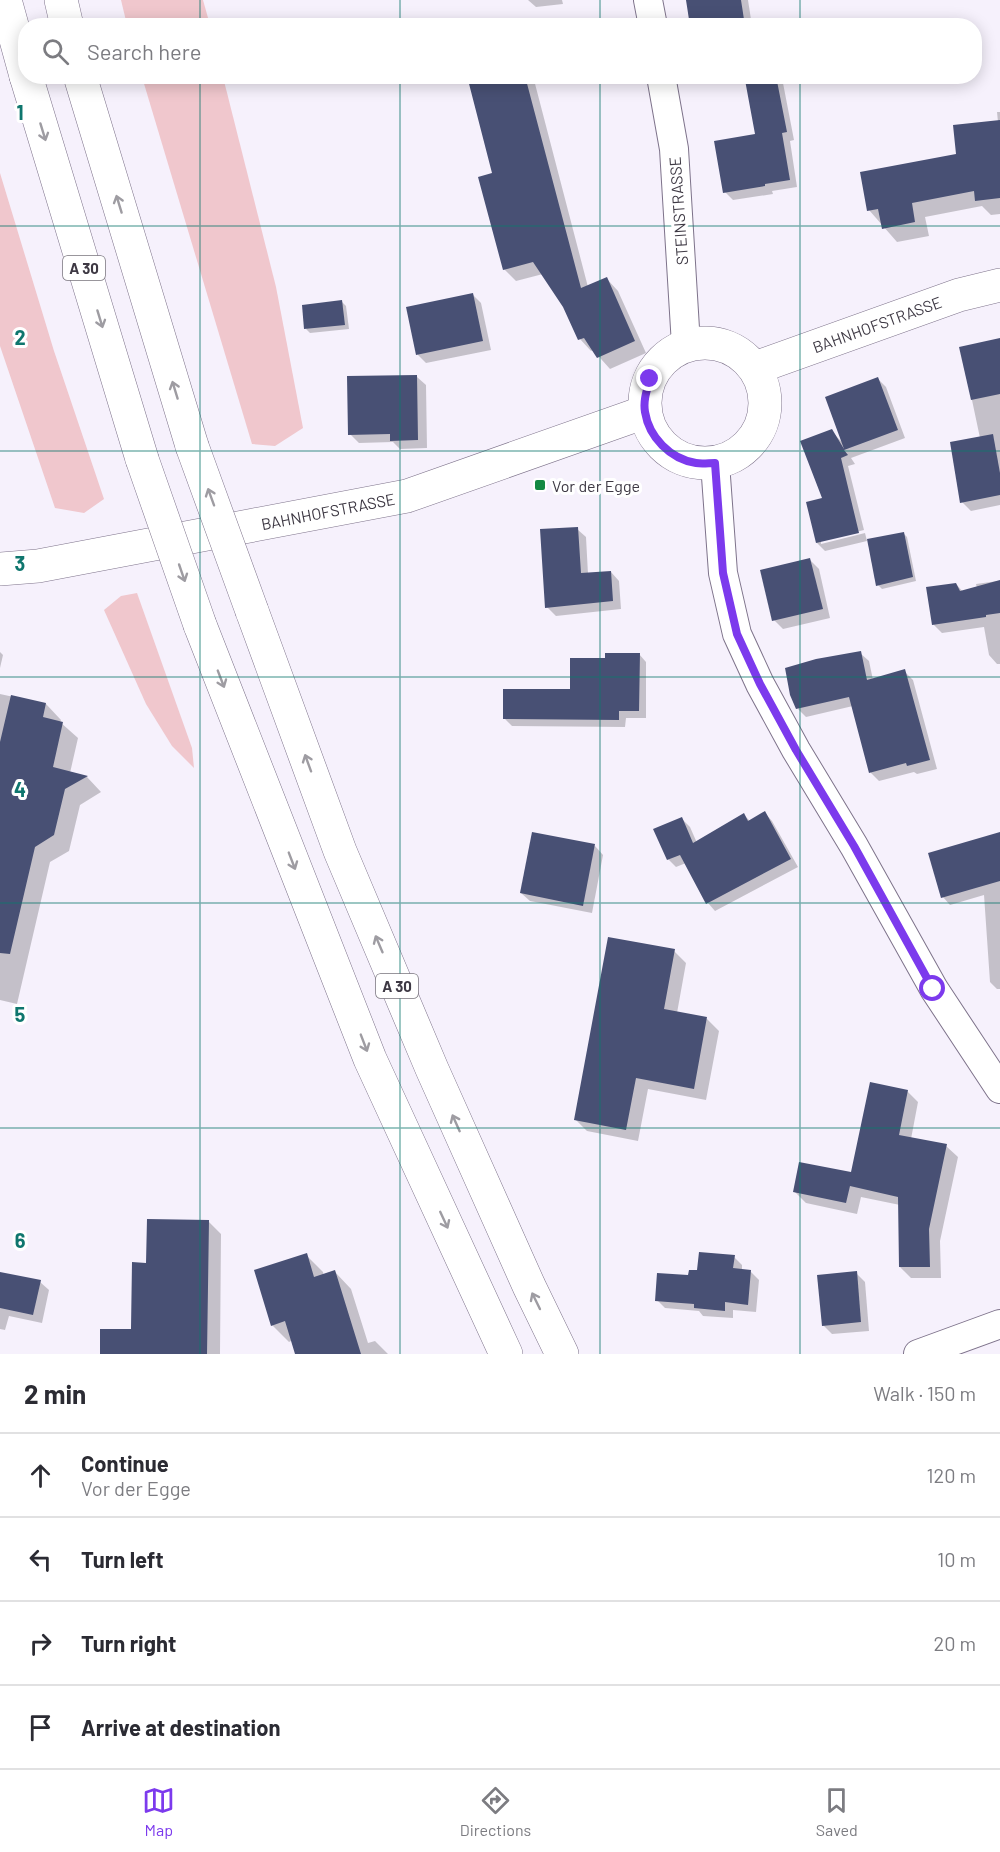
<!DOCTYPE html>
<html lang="en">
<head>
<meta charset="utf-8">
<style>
	:root { --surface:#fff; --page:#f2f2f3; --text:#2b2b33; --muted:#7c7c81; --line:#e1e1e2; --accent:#7c3aed }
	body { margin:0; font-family:Barlow,sans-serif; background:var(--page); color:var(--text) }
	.stop { position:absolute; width:18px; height:18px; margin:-14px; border:4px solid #7c3aed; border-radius:50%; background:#fff }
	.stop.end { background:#7c3aed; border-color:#fff; box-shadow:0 2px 6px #0008 }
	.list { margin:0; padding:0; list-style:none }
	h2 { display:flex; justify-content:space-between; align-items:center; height:78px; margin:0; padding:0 24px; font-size:26px }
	h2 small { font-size:20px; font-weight:400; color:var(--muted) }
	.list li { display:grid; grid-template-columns:39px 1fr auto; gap:18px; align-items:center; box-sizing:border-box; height:84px; padding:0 24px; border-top:2px solid var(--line) }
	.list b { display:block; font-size:22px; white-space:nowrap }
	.list p { margin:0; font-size:20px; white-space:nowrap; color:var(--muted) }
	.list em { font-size:20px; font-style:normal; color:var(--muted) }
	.icon { flex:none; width:33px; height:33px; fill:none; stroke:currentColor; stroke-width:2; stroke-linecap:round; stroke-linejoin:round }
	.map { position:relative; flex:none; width:1000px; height:1354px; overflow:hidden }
	.search { position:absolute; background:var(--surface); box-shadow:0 3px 15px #0003; left:18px; right:18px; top:18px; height:66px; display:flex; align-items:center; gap:15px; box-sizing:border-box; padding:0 21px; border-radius:24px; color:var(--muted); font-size:22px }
	.sheet { height:414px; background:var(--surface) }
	nav { display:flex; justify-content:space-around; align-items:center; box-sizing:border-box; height:84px; border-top:2px solid var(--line); background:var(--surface); font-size:16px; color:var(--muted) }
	nav a { display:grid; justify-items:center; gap:3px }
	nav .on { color:var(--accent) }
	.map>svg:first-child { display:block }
</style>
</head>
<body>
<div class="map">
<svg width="1000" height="1354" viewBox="0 0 1000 1354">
	<rect width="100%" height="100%" fill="#f6f1fc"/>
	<g fill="#f0c7cd">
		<polygon points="121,0 203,0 210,25 127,25"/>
		<polygon points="142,77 223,77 276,287 303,428 275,446 252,444"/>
		<polygon points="0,173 54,351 104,499 84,513 55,508 0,346"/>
		<polygon points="137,593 192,748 194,768 172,746 146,704 104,610 121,596"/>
	</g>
	<g fill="#0003">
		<polygon points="528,0 562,0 563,4 536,7"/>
		<polygon points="687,0 748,0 752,26 691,26"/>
		<polygon points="468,76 533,76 588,287 607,279 618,291 646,353 610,369 593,350 591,351 580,339 564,306 543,274 516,281 504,269 494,174"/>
		<polygon points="766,76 777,76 783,83 794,140 790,141 797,187 772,191 773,194 733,200 725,192 757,135"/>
		<polygon points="997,112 1000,112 1000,214 991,215 982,206 925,217 929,236 897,242 869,210 958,156 998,122"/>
		<polygon points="473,295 481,303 491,350 426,363 418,355 408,308"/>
		<polygon points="342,302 346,306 349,329 310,333 306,329"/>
		<polygon points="1000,340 1000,505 971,511 962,502 980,438 961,348"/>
		<polygon points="417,377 426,385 427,448 400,449 393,442 359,443 350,434"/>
		<polygon points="878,379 886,387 905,438 851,458 855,464 848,466 864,530 821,541 821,544 865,533 867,541 825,551 817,543 824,499 831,431 843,443"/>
		<polygon points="577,529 586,537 588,574 611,572 619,581 621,609 556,616 547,607"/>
		<polygon points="903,533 907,537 916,581 882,589 878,585"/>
		<polygon points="810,560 819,569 830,618 783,629 774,620"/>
		<polygon points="998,581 1000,583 1000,664 997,664 989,655 984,627 942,633 933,624 956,584 963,592 977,588 976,584"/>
		<polygon points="0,652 3,655 0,668"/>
		<polygon points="860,653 869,661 873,680 904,671 913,680 937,769 917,774 914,772 879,781 871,773 853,706 806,717 798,709"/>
		<polygon points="639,654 646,662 646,718 626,718 625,727 512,726 505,719 572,690 606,659"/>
		<polygon points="0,694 46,704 61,720 60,722 78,738 70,773 87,777 101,792 80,805 69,851 50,862 17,1004 0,1000"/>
		<polygon points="765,813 772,821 798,867 715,911 708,903 686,863 676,867 668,859 682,819 690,827 697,843 744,815 750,821"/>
		<polygon points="1000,833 1000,989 997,989 990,982 984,895 950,905 943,897"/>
		<polygon points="595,846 603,855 592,913 530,901 521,893"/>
		<polygon points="674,951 686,963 677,1013 707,1019 719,1031 706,1100 648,1089 638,1141 587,1131 575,1119"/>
		<polygon points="907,1091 918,1102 911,1139 946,1146 958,1157 940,1241 941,1278 911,1278 900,1267 900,1205 861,1197 857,1214 806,1203 795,1192 852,1174"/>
		<polygon points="208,1221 221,1234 220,1354 101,1354 102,1330 132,1331 148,1264"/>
		<polygon points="306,1255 323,1272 324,1276 335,1272 351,1289 368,1343 375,1341 388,1354 297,1354 293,1340 289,1342 272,1325"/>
		<polygon points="734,1257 742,1265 742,1271 751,1272 759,1280 756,1312 733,1310 733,1318 703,1316 699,1311 665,1308 657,1300 690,1277"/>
		<polygon points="0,1273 40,1282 49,1290 42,1323 9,1316 5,1330 0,1329"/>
		<polygon points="856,1273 865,1282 869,1331 832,1334 823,1325"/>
	</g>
	<g fill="#485074">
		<polygon points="686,0 741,0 745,26 690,26"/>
		<polygon points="467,76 525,76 581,288 607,277 635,341 597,358 584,338 578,340 563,307 533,262 503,270 478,177 492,173"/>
		<polygon points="759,76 776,76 787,132 782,133 790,180 765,184 765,186 723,193 714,141 755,134 745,80"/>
		<polygon points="1000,120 1000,198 975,201 974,191 912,203 915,222 882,229 878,209 867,211 860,172 956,154 953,125"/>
		<polygon points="473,293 483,341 416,355 406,307"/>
		<polygon points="342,300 345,325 304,329 302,305"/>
		<polygon points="1000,338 1000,394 971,400 959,347"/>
		<polygon points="417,375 418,440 390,441 390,434 348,435 347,376"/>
		<polygon points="878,377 898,430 844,450 848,455 841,458 859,533 816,543 806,502 822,498 800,441 832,429 844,449 825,397"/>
		<polygon points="993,434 1000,473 1000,495 960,503 950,442"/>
		<polygon points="578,527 581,573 611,571 613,601 545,608 540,529"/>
		<polygon points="904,532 913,577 876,586 867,539"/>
		<polygon points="810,558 823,609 772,621 760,570"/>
		<polygon points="1000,580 1000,613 986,615 986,617 932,625 926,587 956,583 960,591"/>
		<polygon points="861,651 867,680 905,669 930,760 907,766 906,763 869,773 849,697 796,709 790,695 785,668 816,659"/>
		<polygon points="605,653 640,653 639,711 619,711 619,720 503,719 503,689 570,689 570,658 605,658"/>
		<polygon points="11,695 46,703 43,717 63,722 53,767 88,776 65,789 54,835 35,847 10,954 0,953 0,742"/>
		<polygon points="765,811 791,859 706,904 680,855 667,860 653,829 682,817 693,843 744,813 748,821"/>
		<polygon points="532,832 595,844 583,906 520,893"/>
		<polygon points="1000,832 1000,881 941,898 928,853"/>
		<polygon points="608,937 675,949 664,1009 707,1017 694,1089 636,1078 626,1130 574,1120"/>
		<polygon points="870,1082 908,1090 899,1135 947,1144 929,1229 930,1267 899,1267 898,1197 850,1186 846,1203 793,1192 799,1162 851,1172"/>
		<polygon points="147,1219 209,1220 207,1354 100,1354 100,1329 131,1329 132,1262 146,1263"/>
		<polygon points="699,1252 735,1255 733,1268 751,1270 748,1305 725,1302 725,1311 694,1308 694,1304 655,1301 657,1273 688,1275 689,1270 697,1270"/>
		<polygon points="307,1253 314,1277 335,1270 361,1354 295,1354 285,1321 271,1326 254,1270"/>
		<polygon points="857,1271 861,1322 822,1326 817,1275"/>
		<polygon points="0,1272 41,1280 33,1315 0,1308"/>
	</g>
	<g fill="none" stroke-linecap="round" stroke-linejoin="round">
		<g stroke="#7e738b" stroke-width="30">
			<g id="street">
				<polyline points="648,0 653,26"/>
				<polyline points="661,76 674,149 686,345"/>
				<polyline points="715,463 723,573 737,634 760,684 796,750 854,846 934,989 1000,1089"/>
				<polyline points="918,1354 1000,1324"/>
			</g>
		</g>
		<g stroke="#7e738b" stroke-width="34">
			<g id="secondary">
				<circle cx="705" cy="403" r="60"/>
				<polyline points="755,368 959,295 1000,285"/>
				<polyline points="0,569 38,566 407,496 645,412"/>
			</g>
		</g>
		<g stroke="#7e738b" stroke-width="34">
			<g id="highway">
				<polyline points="5,0 26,76"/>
				<polyline points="61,0 67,26"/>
				<polyline points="26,76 142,459"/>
				<polyline points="80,76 192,446"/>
				<polyline points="252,611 340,851 432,1069 529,1286 562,1354"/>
				<polyline points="200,625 370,1059 506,1354"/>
			</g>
		</g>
		<use href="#street" stroke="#fff" stroke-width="28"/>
		<use href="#secondary" stroke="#fff" stroke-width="33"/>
		<use href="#highway" stroke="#fff" stroke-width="33"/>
		<g stroke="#7e738b" stroke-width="34" stroke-linecap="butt">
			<g id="highway-bridge">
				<polyline points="192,446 252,611"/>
				<polyline points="142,459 200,625"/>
			</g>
		</g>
		<use href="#highway-bridge" stroke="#fff" stroke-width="33"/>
	</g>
	<defs><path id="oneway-shaft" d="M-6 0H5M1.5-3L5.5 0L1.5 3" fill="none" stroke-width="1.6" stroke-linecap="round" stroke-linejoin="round" transform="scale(1.5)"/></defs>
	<g stroke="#9e9ca2">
		<use href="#oneway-shaft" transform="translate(43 132) rotate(73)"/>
		<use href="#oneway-shaft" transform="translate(119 204) rotate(-107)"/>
		<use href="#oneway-shaft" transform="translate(100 319) rotate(73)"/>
		<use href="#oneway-shaft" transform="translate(175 390) rotate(-107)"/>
		<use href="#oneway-shaft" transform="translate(211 497) rotate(-110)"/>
		<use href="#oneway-shaft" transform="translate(182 573) rotate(71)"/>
		<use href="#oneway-shaft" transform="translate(221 679) rotate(69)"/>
		<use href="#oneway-shaft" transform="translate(308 763) rotate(-110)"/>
		<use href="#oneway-shaft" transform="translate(292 861) rotate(69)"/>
		<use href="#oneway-shaft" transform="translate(379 944) rotate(-113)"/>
		<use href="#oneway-shaft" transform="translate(364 1043) rotate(69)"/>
		<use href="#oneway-shaft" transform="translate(456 1123) rotate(-114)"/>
		<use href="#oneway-shaft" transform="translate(444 1220) rotate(65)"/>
		<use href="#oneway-shaft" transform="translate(536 1301) rotate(-116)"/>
	</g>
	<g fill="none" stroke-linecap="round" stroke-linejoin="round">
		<path stroke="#7c3aed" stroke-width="8" d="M650,379C647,390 643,400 645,412C649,437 670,459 696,463C702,464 709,463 715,463L723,573L737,634L760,684L796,750L854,846L933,989"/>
	</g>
	<path fill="none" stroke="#0f766e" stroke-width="1.5" stroke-opacity="0.55" d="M200,0V26M400,0V26M600,0V26M800,0V26M200,76V1354M400,76V1354M600,76V1354M800,76V1354M0,226H1000M0,451H1000M0,677H1000M0,903H1000M0,1128H1000"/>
	<rect fill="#128842" stroke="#fff" stroke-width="2" x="534" y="479" width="12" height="12" rx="3"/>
	<g text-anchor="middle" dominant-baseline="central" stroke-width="6" stroke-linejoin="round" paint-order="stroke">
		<g fill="#fff" stroke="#78747c" stroke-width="1.5">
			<rect x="63" y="256" width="42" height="24" rx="4.5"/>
			<rect x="376" y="974" width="42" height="24" rx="4.5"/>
		</g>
		<g font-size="15" font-weight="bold" fill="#3e3944">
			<text x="84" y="268">A 30</text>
			<text x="397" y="986">A 30</text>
		</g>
		<g font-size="16" fill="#3e3944" stroke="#fff">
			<text transform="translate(678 211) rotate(-94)">STEINSTRASSE</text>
			<text transform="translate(877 324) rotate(-20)">BAHNHOFSTRASSE</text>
			<text transform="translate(328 511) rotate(-11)">BAHNHOFSTRASSE</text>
		</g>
		<g font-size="16" fill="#3e3944" stroke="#fff" text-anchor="start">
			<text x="552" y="485">Vor der Egge</text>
		</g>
	</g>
	<g font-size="20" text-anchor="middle" font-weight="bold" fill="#0f766e" stroke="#fff" stroke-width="6" stroke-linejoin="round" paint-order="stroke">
		<text x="20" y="120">1</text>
		<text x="20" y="345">2</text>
		<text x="20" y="571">3</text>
		<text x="20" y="797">4</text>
		<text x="20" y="1022">5</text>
		<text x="20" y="1248">6</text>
	</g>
</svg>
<div class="stop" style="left:933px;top:989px"></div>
<div class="stop end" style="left:650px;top:379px"></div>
<div class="search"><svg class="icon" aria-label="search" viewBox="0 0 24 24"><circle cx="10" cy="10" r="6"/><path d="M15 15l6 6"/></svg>Search here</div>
</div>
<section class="sheet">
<h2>2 min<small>Walk · 150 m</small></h2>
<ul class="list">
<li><svg class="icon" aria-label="ahead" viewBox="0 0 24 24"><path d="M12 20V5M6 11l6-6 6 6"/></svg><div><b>Continue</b><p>Vor der Egge</p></div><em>120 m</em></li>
<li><svg class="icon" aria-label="left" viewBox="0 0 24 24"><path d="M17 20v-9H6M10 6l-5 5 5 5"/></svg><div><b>Turn left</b></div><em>10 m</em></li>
<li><svg class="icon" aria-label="right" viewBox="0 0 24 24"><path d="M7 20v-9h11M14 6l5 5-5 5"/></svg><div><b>Turn right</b></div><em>20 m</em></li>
<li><svg class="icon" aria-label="arrive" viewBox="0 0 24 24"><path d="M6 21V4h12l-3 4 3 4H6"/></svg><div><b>Arrive at destination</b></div></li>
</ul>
</section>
<nav>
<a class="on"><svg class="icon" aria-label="map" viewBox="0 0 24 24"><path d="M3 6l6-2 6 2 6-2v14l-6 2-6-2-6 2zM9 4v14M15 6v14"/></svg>Map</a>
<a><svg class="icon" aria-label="directions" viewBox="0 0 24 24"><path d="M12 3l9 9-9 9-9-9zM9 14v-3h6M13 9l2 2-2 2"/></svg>Directions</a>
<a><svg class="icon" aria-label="saved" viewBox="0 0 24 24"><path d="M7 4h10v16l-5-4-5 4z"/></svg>Saved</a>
</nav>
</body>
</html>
